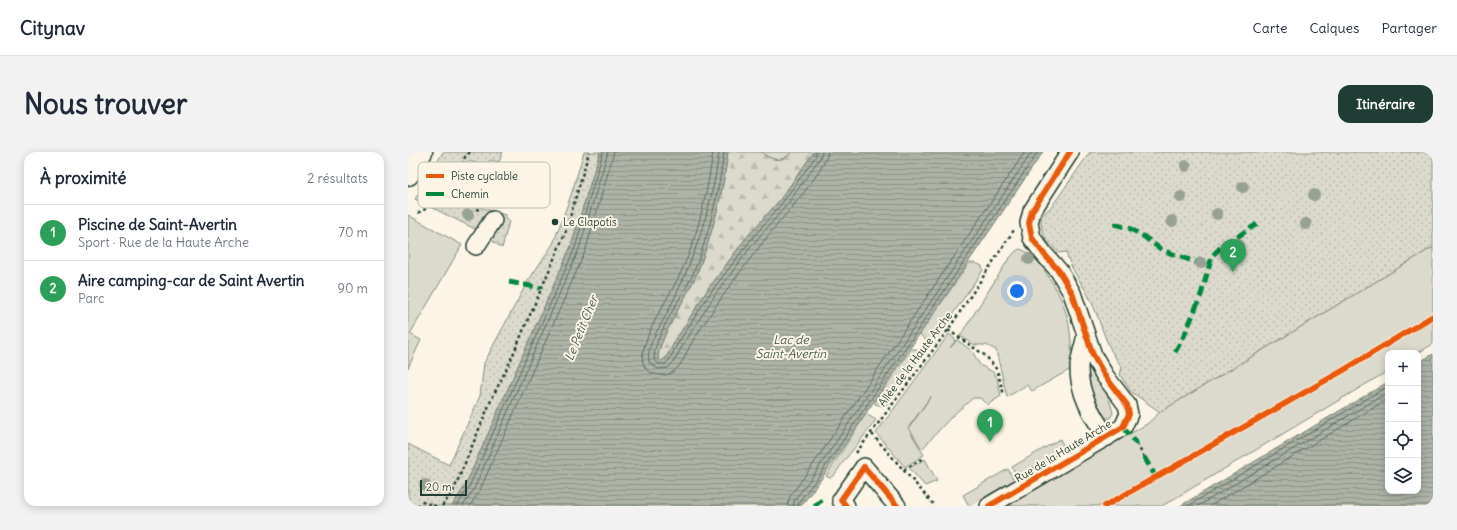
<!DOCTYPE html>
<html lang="fr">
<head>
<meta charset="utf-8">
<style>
	:root { --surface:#fff; --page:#f2f2f3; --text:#1f2937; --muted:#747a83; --line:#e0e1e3; --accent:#1f3d34 }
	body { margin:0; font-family:Delius,sans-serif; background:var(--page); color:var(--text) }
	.controls { position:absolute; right:12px; bottom:12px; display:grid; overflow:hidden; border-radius:8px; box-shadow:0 2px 10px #0003 }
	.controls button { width:36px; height:36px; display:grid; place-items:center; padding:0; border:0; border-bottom:1px solid var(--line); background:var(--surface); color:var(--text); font:20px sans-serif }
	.scale { position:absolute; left:12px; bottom:10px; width:47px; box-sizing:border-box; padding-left:4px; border:2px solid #1f3d34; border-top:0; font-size:11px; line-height:14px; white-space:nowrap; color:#1f3d34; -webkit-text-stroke:3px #fcf5e5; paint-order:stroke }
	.you { position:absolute; left:609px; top:139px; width:14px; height:14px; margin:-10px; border:3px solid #fff; border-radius:50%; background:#1a73e8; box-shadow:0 0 0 6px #1a73e833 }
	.badge { display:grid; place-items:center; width:26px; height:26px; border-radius:50%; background:var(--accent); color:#fff; font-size:13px; font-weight:700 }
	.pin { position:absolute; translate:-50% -33px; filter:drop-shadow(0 1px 2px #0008) }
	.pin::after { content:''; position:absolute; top:21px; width:14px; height:12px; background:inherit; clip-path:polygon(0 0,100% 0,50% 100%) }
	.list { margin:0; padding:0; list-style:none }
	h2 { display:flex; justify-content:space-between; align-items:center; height:52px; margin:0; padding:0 16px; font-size:17px }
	h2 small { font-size:13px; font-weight:400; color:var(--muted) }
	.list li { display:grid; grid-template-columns:26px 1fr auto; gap:12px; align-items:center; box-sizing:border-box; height:56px; padding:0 16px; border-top:1px solid var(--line) }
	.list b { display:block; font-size:15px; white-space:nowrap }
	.list p { margin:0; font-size:13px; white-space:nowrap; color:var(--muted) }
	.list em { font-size:13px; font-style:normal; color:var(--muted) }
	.icon { flex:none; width:22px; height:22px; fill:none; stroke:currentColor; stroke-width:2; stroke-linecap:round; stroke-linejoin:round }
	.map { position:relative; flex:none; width:1025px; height:354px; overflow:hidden; border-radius:12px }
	header { display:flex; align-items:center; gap:24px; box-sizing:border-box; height:56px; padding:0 20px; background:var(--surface); border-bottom:1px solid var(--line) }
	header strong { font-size:19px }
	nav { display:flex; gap:22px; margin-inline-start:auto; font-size:14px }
	.intro { display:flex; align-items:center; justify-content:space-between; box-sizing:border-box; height:96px; padding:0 24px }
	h1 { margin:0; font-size:28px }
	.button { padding:10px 18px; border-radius:12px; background:var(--accent); color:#fff; font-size:14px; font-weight:700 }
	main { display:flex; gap:24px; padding:0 24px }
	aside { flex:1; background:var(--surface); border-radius:12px; box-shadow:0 2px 10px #0003 }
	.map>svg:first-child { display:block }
</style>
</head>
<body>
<header>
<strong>Citynav</strong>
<nav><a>Carte</a><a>Calques</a><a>Partager</a></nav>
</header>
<div class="intro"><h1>Nous trouver</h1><a class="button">Itinéraire</a></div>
<main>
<aside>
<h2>À proximité<small>2 résultats</small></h2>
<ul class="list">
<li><span class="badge" style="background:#2e9e5b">1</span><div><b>Piscine de Saint-Avertin</b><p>Sport · Rue de la Haute Arche</p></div><em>70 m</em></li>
<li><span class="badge" style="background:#2e9e5b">2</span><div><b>Aire camping-car de Saint Avertin</b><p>Parc</p></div><em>90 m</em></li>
</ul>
</aside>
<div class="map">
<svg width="1025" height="354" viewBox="0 0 1025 354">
	<defs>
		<pattern id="forest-firs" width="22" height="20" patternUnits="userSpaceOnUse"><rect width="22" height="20" fill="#dcdacc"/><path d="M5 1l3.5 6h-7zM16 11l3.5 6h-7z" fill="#bcbcb0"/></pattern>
		<pattern id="park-dots" width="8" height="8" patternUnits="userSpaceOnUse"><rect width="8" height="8" fill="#dcdacc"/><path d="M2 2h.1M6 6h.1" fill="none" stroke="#bcbcb0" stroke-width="1.8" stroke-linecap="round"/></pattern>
		<pattern id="water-rules" width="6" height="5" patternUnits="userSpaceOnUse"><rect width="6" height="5" fill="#aeb3a7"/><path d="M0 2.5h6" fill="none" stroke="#8d9389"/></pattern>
	</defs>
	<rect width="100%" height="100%" fill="#fcf5e5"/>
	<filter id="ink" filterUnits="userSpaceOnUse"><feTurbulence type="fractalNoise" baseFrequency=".025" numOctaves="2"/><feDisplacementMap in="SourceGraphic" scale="8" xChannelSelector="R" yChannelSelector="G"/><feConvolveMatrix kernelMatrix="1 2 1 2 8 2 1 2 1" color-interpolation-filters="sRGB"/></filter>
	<g filter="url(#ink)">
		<g fill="#dcdacc" stroke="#7e8c80">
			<path d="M353,0H384C374,11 364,9 353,0Z"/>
			<polygon points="0,63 54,93 2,182 13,188 0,216"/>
			<polygon points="1025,95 1025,192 1010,201 980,201 980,219 754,354 595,354 739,272 752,260"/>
			<path d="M612,97C624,101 631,110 638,121C660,152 665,179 663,217L624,239L619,233L599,245L588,198L578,193H567L552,184L600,108L608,99Z"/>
			<polygon points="561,111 567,111 574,114 575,118 529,185 524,189 516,187 512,182"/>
			<polygon points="541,182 548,188 542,196 549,188 564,199 572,213 585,220 589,226 593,244 579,253 572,246 565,246 544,264 514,297 501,276 523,244 500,276 516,303 497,315 468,281"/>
			<polygon points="503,197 509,197 514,205 479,252 475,254 467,252 467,250"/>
			<path d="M678,207C689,225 701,241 705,261L702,266H695L683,248Z"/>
			<path d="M458,262L468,268C458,282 447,295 436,309C431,315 429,322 422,326L418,324Z"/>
			<polygon points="652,287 657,297 609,325 604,315"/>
			<polygon points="517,307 529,329 517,334 501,316"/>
			<polygon points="600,317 606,328 561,354 555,343"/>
		</g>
		<path fill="url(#forest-firs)" stroke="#7e8c80" d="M320,0H353C364,9 374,11 384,0H406L371,49L338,86L300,137L267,189L258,206L253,209L250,207C249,188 281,142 289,121C304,84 315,41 320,0Z"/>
		<g fill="url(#park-dots)" stroke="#7e8c80">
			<polygon points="35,0 95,0 91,10 82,8 80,14 60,9 51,38 67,45 66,53 97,63 97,67 101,69 94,96 71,79 7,47"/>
			<polygon points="176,0 192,0 163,94 57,334 44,354 0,354 0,292 41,313 72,244 76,211 120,129 145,92 163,43"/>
			<path d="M682,0H1025V95L752,260L722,239L712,223L714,215C697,195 694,171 682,147C675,132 662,117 658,100L651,101C637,88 633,83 633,64L644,54Z"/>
		</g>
		<g fill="url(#water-rules)" stroke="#758479">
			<path d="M192,0H320C315,41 304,84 289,121C281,142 249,189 250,207L253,209L258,206L267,189L300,137L338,86L371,49L406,0H635L414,326L393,354H44L57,334L163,94Z"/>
			<polygon points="1025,202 1025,354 772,354 980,230 980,339 1010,339 1010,211"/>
		</g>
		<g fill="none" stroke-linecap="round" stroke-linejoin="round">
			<g stroke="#586c62" stroke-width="1">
				<path d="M305,0C300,37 290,84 274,118C262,144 244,168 236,195C234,203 233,212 239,218C246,224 257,225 265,220C275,213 279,197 286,187C306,156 326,127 349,98C362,79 419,19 420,0"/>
				<path d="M311,0C304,58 284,113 257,165C250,178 238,194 241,210L250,217L260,216L265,211L275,193L307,143L345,92L378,54L412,6L414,0"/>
				<path d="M316,0C311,39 300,88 284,124C272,148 255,171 247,197L246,208L251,212H257L261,208L270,191L303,140L342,89L374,51L408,4V0"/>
				<polyline points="49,354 61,335 167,96 195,0"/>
				<polyline points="55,354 66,337 171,97 200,0"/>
				<polyline points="62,354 71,340 177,100 206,0"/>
				<polyline points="379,354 382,344 402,317 617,0"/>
				<polyline points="385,354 387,347 407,321 624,0"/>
				<polyline points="390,354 391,350 411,324 630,0"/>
				<polyline points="780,354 980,234"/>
				<polyline points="790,354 980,240"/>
				<polyline points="802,354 980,247"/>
			</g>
			<g stroke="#1f3d34" stroke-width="20">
				<g id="minor">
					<polyline points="68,94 85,68"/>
					<path d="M678,183C676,193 672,204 671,214C670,240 684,264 699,285"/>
					<polyline points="438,354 433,348 456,315 489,354"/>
					<polyline points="581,354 715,275 721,262 719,253 697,224 685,203 664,141 651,119 636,102 624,86 621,71 624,59 662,0"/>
				</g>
			</g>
			<g stroke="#1f3d34" stroke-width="25">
				<polyline id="major" points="0,22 13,0"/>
			</g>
			<g stroke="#1f3d34" stroke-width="2.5" stroke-dasharray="3 3" stroke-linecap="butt">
				<polyline points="62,0 57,5 45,38 55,48 72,59"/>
				<polyline points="25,15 59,25"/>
				<polyline points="10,61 46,41"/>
				<polyline points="540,178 578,204 589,218 596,243"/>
				<polyline points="464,282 527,354"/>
				<polyline points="729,292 736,305"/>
				<polyline points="448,301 540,178 606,78"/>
				<polyline points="496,318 515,306"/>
				<polyline points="9,354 14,350 28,354"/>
				<polyline points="34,354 45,340 84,246 101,212 158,79 181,0"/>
			</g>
			<use href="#minor" stroke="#fcf5e5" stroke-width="17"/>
			<use href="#major" stroke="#fcf5e5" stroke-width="22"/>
			<g stroke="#00873e" stroke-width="5" stroke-dasharray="10 5" stroke-linecap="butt">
				<polyline points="706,72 721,76 735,84 754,98 787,110 802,110"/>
				<polyline points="101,130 133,136"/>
				<polyline points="767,200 777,182 793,143 804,104 812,96 849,72"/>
				<polyline points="715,275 729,292"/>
				<polyline points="736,305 748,325"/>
				<polyline points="406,354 414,348"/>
			</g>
			<g stroke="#fcf5e5" stroke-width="8">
				<g id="cycleway">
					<polyline points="438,354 433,348 456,315 489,354"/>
					<polyline points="581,354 715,275 721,262 719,253 697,224 685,203 664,141 651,119 636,102 624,86 621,71 624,59 662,0"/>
					<polyline points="697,354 936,218 1025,164"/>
				</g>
			</g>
			<use href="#cycleway" stroke="#e8590c" stroke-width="6"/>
		</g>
		<g fill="#97a194">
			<circle cx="778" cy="14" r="6"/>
			<circle cx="835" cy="35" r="6"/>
			<circle cx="906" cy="43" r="6"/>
			<circle cx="773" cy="45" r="6"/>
			<circle cx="809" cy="62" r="6"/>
			<circle cx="60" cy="63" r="6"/>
			<circle cx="764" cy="69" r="6"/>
			<circle cx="898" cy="72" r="6"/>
			<circle cx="830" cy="92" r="6"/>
			<circle cx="621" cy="107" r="6"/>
			<circle cx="793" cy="111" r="6"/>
			<circle cx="17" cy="333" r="6"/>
		</g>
	</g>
	<circle fill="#1f3d34" stroke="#fcf5e5" stroke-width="1.5" cx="147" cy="70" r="4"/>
	<g text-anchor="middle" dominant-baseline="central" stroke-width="4" stroke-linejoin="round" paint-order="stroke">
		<g font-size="11" fill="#1f3d34" stroke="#fcf5e5" text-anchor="start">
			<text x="155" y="70">Le Clapotis</text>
		</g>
		<g font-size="11" fill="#1f3d34" stroke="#fcf5e5">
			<text transform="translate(507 207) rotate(-53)">Allée de la Haute Arche</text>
			<text transform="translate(655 299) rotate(-31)">Rue de la Haute Arche</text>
		</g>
		<g font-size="12" font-style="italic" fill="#435a51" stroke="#fcf5e5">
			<text transform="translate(173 176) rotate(-68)">Le Petit Cher</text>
			<text x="383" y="187">Lac de<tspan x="383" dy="14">Saint-Avertin</tspan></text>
		</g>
	</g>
	<rect x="10" y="10" width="132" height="46" rx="6" fill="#fcf5e5" stroke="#babeb0" stroke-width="1"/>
	<rect x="18" y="22" width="18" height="4" fill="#e8590c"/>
	<rect x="18" y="40" width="18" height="4" fill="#00873e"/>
	<g font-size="11" fill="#1f3d34">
		<text x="43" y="28">Piste cyclable</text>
		<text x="43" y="46">Chemin</text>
	</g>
</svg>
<div class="controls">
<button>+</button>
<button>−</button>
<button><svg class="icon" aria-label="locate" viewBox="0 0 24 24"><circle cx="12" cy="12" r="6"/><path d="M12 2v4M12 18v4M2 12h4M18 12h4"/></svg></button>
<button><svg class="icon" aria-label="layers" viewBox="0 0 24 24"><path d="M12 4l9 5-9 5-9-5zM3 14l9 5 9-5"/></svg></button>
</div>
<div class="scale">20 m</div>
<div class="you"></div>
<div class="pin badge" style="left:582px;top:290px;background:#2e9e5b">1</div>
<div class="pin badge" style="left:825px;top:120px;background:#2e9e5b">2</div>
</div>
</main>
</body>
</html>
